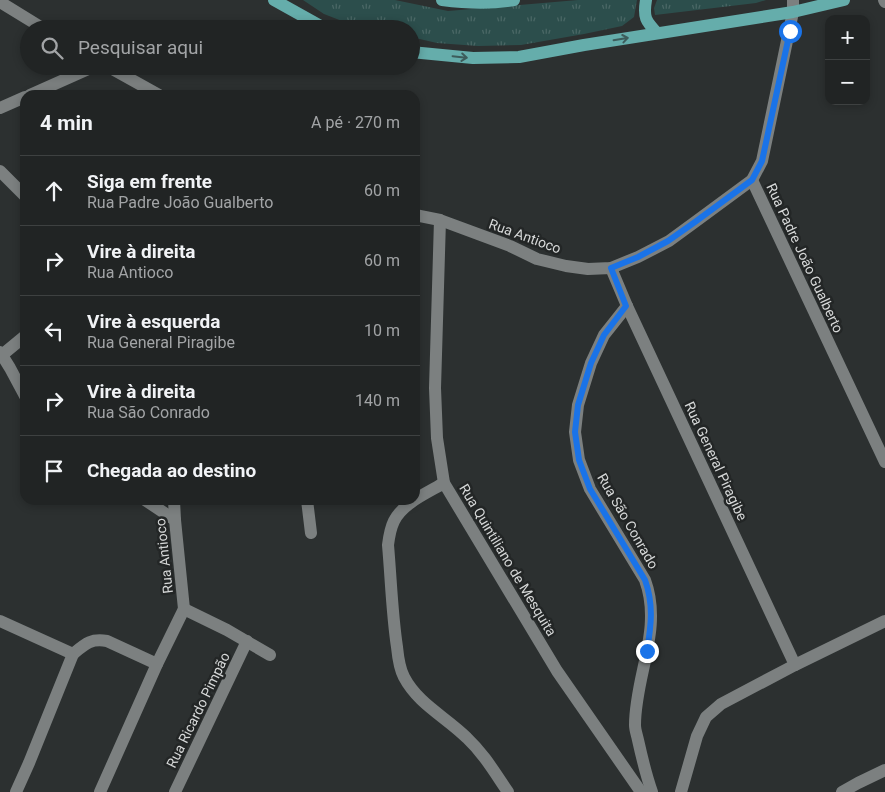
<!DOCTYPE html>
<html lang="pt">
<head>
<meta charset="utf-8">
<style>
	:root { --surface:#212424; --page:#2d3031; --text:#f1f3f6; --muted:#a2a4a6; --line:#3e4141 }
	body { margin:0; font-family:Roboto,sans-serif; background:var(--page); color:var(--text) }
	.controls { position:absolute; right:15px; top:15px; display:grid; overflow:hidden; border-radius:10px; box-shadow:0 2px 8px #0003 }
	.controls button { width:45px; height:45px; display:grid; place-items:center; padding:0; border:0; border-bottom:1px solid var(--line); background:var(--surface); color:var(--text); font:25px sans-serif }
	.stop { position:absolute; width:15px; height:15px; margin:-11px; border:4px solid #1a73e8; border-radius:50%; background:#fff }
	.stop.end { background:#1a73e8; border-color:#fff; box-shadow:0 1px 5px #0008 }
	.list { margin:0; padding:0; list-style:none }
	h2 { display:flex; justify-content:space-between; align-items:center; height:65px; margin:0; padding:0 20px; font-size:21px }
	h2 small { font-size:16px; font-weight:400; color:var(--muted) }
	.list li { display:grid; grid-template-columns:32px 1fr auto; gap:15px; align-items:center; box-sizing:border-box; height:70px; padding:0 20px; border-top:1px solid var(--line) }
	.list b { display:block; font-size:19px; white-space:nowrap }
	.list p { margin:0; font-size:16px; white-space:nowrap; color:var(--muted) }
	.list em { font-size:16px; font-style:normal; color:var(--muted) }
	.icon { flex:none; width:28px; height:28px; fill:none; stroke:currentColor; stroke-width:2; stroke-linecap:round; stroke-linejoin:round }
	.map { position:relative; flex:none; width:885px; height:792px; overflow:hidden }
	.search { position:absolute; background:var(--surface); box-shadow:0 2px 8px #0003; left:20px; top:20px; width:400px; height:55px; display:flex; align-items:center; gap:12px; box-sizing:border-box; padding:0 18px; border-radius:28px; color:var(--muted); font-size:19px }
	.panel { position:absolute; background:var(--surface); box-shadow:0 2px 8px #0003; left:20px; top:90px; width:400px; height:415px; border-radius:15px }
	.map>svg:first-child { display:block }
</style>
</head>
<body>
<div class="map">
<svg width="885" height="792" viewBox="0 0 885 792">
	<defs>
		<pattern id="park-tufts" width="24" height="20" patternUnits="userSpaceOnUse" patternTransform="scale(1.25)"><rect width="24" height="20" fill="#2c4e4c"/><path d="M3 7l-1-3M5 7V3M7 7l1-3M15 17l-1-3M17 17v-4M19 17l1-3" fill="none" stroke="#4a6765"/></pattern>
	</defs>
	<rect width="100%" height="100%" fill="#2c3030"/>
	<g fill="url(#park-tufts)">
		<polygon points="303,0 395,0 448,11 578,0 637,0 634,17 622,26 584,34 521,45 478,46 437,43 411,37 411,29 373,29 342,21 324,14"/>
		<polygon points="657,0 766,0 756,3 655,15 654,8"/>
	</g>
	<g fill="none" stroke-linecap="round" stroke-linejoin="round">
		<g stroke="#7c8080" stroke-width="12">
			<polyline points="884,0 885,2"/>
			<polyline points="0,2 44,29"/>
			<polyline points="107,66 159,95"/>
			<polyline points="30,95 95,66"/>
			<polyline points="0,108 25,97"/>
			<polyline points="0,171 25,196"/>
			<polyline points="752,180 885,462"/>
			<polyline points="415,215 440,220 510,246 537,259 566,266 588,269 611,268 638,257 669,241 695,222 752,180 762,161 793,12 793,0"/>
			<polyline points="440,220 435,388 437,438 444,483 557,671 641,792"/>
			<polyline points="611,268 627,306 795,665"/>
			<path d="M627,306L604,335L591,363L578,405L575,432L579,460L590,489L645,580C663,629 635,676 635,725C635,730 637,735 638,740C642,758 646,775 652,792"/>
			<polyline points="0,352 10,368 25,396"/>
			<polyline points="2,355 25,336"/>
			<path d="M444,483C427,493 403,503 394,521C390,529 389,537 388,545C391,579 392,614 397,647C398,657 399,668 404,677C418,704 446,717 467,738C484,754 495,773 508,792"/>
			<polyline points="145,500 175,520"/>
			<polyline points="174,500 175,520 184,609"/>
			<polyline points="307,500 311,533"/>
			<polyline points="184,609 227,630 270,655"/>
			<polyline points="0,621 73,654 29,763 16,792"/>
			<path d="M73,654C85,644 91,638 107,641L157,664"/>
			<polyline points="100,792 157,664 184,609"/>
			<polyline points="175,792 247,641"/>
			<polyline points="681,792 697,736 706,717 721,704 795,665 885,621"/>
			<polyline points="842,792 858,783 885,770"/>
		</g>
		<g stroke="#65adab" stroke-width="12">
			<polyline points="274,0 326,29"/>
			<path d="M442,0C465,3 491,4 514,0"/>
			<path d="M646,0C643,18 646,21 657,33"/>
			<polyline points="411,52 473,58 519,57 584,45 793,12 844,0"/>
		</g>
	</g>
	<defs><path id="oneway-shaft" d="M-6 0H5M1.5-3L5.5 0L1.5 3" fill="none" stroke-width="1.6" stroke-linecap="round" stroke-linejoin="round" transform="scale(1.25)"/></defs>
	<g stroke="#3d5c5b">
		<use href="#oneway-shaft" transform="translate(621 39) rotate(-9)"/>
		<use href="#oneway-shaft" transform="translate(460 57) rotate(6)"/>
	</g>
	<g fill="none" stroke-linecap="round" stroke-linejoin="round">
		<path stroke="#1a73e8" stroke-width="6" d="M647,651C651,626 654,605 645,580L590,489L579,460L575,432L578,405L591,363L604,335L626,306L611,268L638,257L668,241L695,222L752,180L762,161L790,31"/>
	</g>
	<g text-anchor="middle" dominant-baseline="central" stroke-width="5" stroke-linejoin="round" paint-order="stroke">
		<g font-size="14" fill="#d6d8d8" stroke="#232626">
			<text transform="translate(525 236) rotate(20)">Rua Antioco</text>
			<text transform="translate(805 258) rotate(65)">Rua Padre João Gualberto</text>
			<text transform="translate(716 461) rotate(65)">Rua General Piragibe</text>
			<text transform="translate(628 521) rotate(60)">Rua São Conrado</text>
			<text transform="translate(164 556) rotate(-96)">Rua Antioco</text>
			<text transform="translate(508 560) rotate(59)">Rua Quintiliano de Mesquita</text>
			<text transform="translate(198 710) rotate(-64)">Rua Ricardo Pimpão</text>
		</g>
	</g>
</svg>
<div class="controls">
<button>+</button>
<button>−</button>
</div>
<div class="stop" style="left:790px;top:31px"></div>
<div class="stop end" style="left:647px;top:651px"></div>
<div class="search"><svg class="icon" aria-label="search" viewBox="0 0 24 24"><circle cx="10" cy="10" r="6"/><path d="M15 15l6 6"/></svg>Pesquisar aqui</div>
<section class="panel">
<h2>4 min<small>A pé · 270 m</small></h2>
<ul class="list">
<li><svg class="icon" aria-label="ahead" viewBox="0 0 24 24"><path d="M12 20V5M6 11l6-6 6 6"/></svg><div><b>Siga em frente</b><p>Rua Padre João Gualberto</p></div><em>60 m</em></li>
<li><svg class="icon" aria-label="right" viewBox="0 0 24 24"><path d="M7 20v-9h11M14 6l5 5-5 5"/></svg><div><b>Vire à direita</b><p>Rua Antioco</p></div><em>60 m</em></li>
<li><svg class="icon" aria-label="left" viewBox="0 0 24 24"><path d="M17 20v-9H6M10 6l-5 5 5 5"/></svg><div><b>Vire à esquerda</b><p>Rua General Piragibe</p></div><em>10 m</em></li>
<li><svg class="icon" aria-label="right" viewBox="0 0 24 24"><path d="M7 20v-9h11M14 6l5 5-5 5"/></svg><div><b>Vire à direita</b><p>Rua São Conrado</p></div><em>140 m</em></li>
<li><svg class="icon" aria-label="arrive" viewBox="0 0 24 24"><path d="M6 21V4h12l-3 4 3 4H6"/></svg><div><b>Chegada ao destino</b></div></li>
</ul>
</section>
</div>
</body>
</html>
